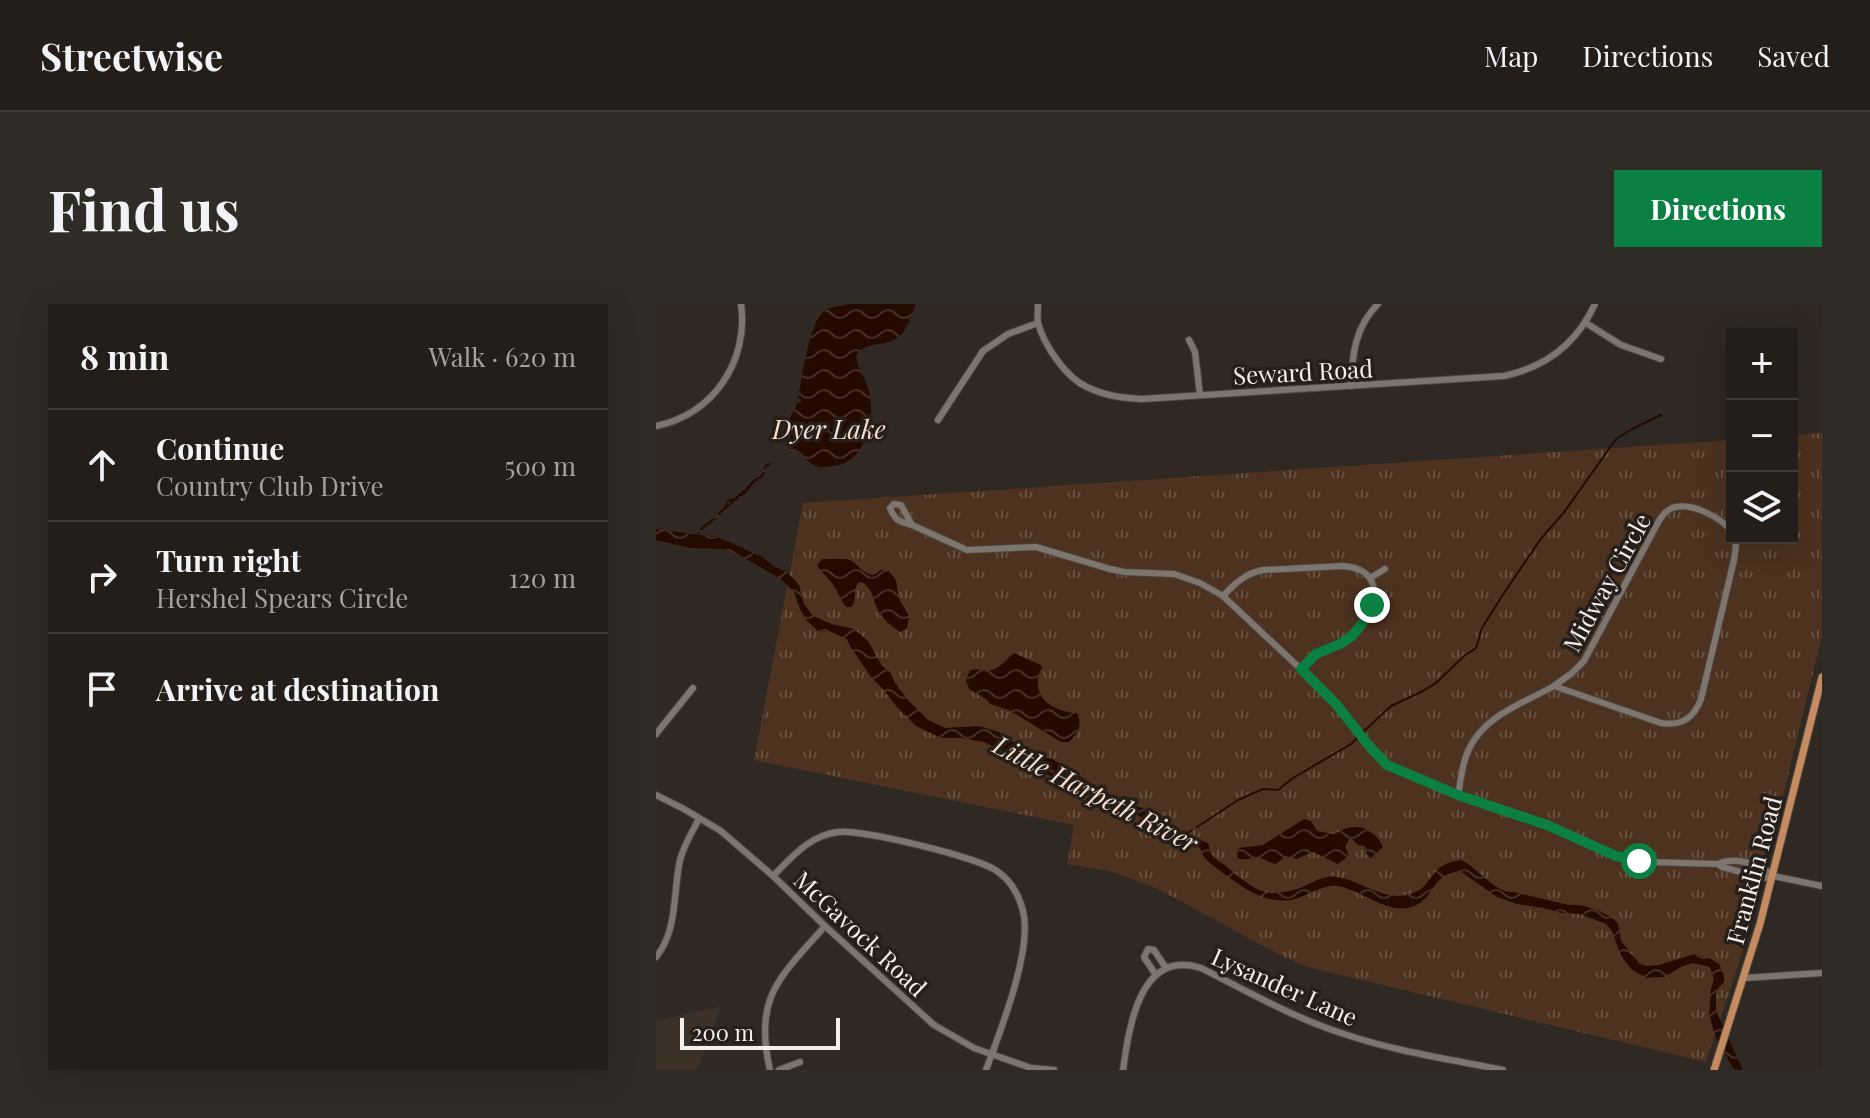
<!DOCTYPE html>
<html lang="en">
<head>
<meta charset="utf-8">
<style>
	:root { --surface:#231e1a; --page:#2f2b27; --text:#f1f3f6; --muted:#a3a2a2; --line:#403c39; --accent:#0b8043 }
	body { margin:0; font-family:"Playfair Display",serif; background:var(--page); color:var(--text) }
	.controls { position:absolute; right:24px; top:24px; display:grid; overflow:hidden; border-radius:0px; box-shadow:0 8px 32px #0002 }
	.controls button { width:72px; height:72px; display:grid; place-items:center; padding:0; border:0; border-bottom:2px solid var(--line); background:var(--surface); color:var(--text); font:40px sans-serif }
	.scale { position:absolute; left:24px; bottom:20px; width:160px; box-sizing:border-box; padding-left:8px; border:4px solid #f4efeb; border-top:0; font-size:22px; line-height:28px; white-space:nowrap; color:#f4efeb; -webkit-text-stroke:6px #251e19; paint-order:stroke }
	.stop { position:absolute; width:24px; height:24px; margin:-18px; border:6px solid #0b8043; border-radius:50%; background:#fff }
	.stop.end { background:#0b8043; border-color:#fff; box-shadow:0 2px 8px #0008 }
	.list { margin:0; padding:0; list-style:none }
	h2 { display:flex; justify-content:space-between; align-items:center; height:104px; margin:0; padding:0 32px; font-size:34px }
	h2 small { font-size:26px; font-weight:400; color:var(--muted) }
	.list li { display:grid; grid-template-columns:52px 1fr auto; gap:24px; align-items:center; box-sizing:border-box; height:112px; padding:0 32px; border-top:2px solid var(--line) }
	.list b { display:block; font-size:30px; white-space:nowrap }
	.list p { margin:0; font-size:26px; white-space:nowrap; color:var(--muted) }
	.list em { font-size:26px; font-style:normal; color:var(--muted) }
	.icon { flex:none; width:44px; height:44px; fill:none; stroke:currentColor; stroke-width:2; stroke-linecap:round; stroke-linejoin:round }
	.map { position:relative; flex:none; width:1166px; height:766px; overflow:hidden; border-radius:0px }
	header { display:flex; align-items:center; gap:48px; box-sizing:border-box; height:112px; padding:0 40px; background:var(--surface); border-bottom:2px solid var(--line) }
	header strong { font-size:38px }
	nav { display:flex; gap:44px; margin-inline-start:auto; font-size:28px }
	.intro { display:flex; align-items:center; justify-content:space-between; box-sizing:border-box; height:192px; padding:0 48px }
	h1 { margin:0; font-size:56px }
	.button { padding:20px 36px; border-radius:0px; background:var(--accent); color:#fff; font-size:28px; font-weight:700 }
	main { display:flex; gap:48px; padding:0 48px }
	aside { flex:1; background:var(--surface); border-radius:0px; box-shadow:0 8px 32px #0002 }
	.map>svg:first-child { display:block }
</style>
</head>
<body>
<header>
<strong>Streetwise</strong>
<nav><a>Map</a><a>Directions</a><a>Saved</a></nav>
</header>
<div class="intro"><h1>Find us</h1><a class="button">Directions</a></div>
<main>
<aside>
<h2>8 min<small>Walk · 620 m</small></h2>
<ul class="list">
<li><svg class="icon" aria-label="ahead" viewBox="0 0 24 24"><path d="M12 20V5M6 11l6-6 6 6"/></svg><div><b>Continue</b><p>Country Club Drive</p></div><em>500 m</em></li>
<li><svg class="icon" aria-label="right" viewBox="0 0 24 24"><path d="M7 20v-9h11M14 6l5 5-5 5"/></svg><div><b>Turn right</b><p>Hershel Spears Circle</p></div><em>120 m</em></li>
<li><svg class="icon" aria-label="arrive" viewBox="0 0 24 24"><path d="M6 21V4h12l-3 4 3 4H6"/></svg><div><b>Arrive at destination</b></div></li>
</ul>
</aside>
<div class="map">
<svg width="1166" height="766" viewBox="0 0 1166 766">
	<defs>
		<pattern id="grass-tufts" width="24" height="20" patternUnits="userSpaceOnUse" patternTransform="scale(2)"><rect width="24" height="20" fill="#4c321f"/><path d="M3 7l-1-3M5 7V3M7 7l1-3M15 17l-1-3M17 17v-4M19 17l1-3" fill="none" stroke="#665040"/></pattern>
		<pattern id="water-waves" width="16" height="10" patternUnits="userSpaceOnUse" patternTransform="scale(2)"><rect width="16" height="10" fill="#250a00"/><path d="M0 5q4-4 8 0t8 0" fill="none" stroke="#452e25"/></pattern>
	</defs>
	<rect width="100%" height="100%" fill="#2f2823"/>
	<polygon fill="#3d3027" points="65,702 41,766 0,766 0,717"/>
	<polygon fill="url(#grass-tufts)" points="1166,129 1166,332 1097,616 1050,758 651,663 622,650 500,584 476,575 452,567 411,560 418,521 98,456 147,199 1076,136 1076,234 1136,234 1136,131"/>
	<g fill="url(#water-waves)">
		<path d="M192,0H260C254,12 253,25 241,34C227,44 210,36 200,52C202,68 210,74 213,87C220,115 209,161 176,162C174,162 166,164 164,163C153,161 146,151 139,144C135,149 131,149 126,152C120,156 116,160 109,164L107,173C90,181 93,195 72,198L69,208L44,227L43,231L58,232L71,237L106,253L119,263L132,269L143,281L148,300L157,312L176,320L198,325L212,337L226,362L234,368L239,379L252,396L272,416L289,424L323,422L343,428L361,441L383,453L396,455L459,494L489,505L521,530L536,533L552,539C554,545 555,552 560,555C563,558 567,559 570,562C581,571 601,590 617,589C624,589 634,587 641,585C655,581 665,570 681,573C707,577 731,600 757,589C779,581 772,560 805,556C823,564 837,588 857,588L913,601C928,599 952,609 962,619L965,637L984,660L991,662L1003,661L1039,650L1055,655L1063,660L1068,671V678L1062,684L1060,692V707L1087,766H1078L1059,731L1053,711L1055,685L1058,675L1054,663L1037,659L1027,662L1008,673L990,674L975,665L965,652L956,627L950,620L924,610L906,609L887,604L861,600L841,593L804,567C771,571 782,597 752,604C729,608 704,586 682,582C670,579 648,594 635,596C606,600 585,582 563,566C553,558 548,556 544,544C534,537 524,539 514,534C507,531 498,526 493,521C491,519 491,517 489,516C479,507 459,504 448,499C427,490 403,480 387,467L328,438L306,434H285L260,422L240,402L227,385L215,373L194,342L191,335L175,328L162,327L151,317L144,305L138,288L125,275L81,250L68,245L34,244L0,236V225L41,231L44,224L67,207L71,196C93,193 89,177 105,172L109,161L118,158L138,142L130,122C133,115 140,104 141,99L145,98V95L142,94C146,75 153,19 168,7C174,2 184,3 192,0Z"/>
		<path d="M166,255C172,255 190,254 194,256C203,260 202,267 217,271L225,266L233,267L240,276L243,295L253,312L251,324L245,328C235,323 224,313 220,302C216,291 216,285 206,278L202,279C196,287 202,296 195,303H190C184,295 181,285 175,278C170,271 165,268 161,261Z"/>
		<path d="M358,349L385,361L386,363C372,391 395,408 421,409C427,421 422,430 413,438H405L353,406L334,400L331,396L313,385L310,376L314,366C322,364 328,367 335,366C345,364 351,354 358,349Z"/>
		<path d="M648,515L655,517L661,527L679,530C697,517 718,523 727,543L715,554L711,551L709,542L702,541L696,535H693L689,543L692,549L691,553L682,560L657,548L641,555L630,552L620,560C614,559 610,556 604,554C596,552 590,558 582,554L581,548L583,544L607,541Z"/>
	</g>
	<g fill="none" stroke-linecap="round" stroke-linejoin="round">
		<g stroke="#250a00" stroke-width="2">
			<polyline points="63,210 88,187"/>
			<polyline points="707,428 735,402 767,387 780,379 808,352 820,344 826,324 846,292 884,236 909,207 960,135 978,124 1005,111"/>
			<polyline points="541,523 582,496 607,485 622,486 637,474 695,440 702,433"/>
			<polyline points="527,532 536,526"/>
		</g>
		<g stroke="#4c4642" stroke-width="8">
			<g id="minor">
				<path d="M382,0C382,6 381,13 382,19C388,41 410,74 431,83C449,92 467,94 486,95L848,72C890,63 921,39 939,0"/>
				<polyline points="930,19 965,41 1005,55"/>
				<polyline points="533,36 539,48 544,91"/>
				<path d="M695,82C696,51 699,23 722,0"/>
				<polyline points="282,116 327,47 352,30 382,19"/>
				<path d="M0,122C57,111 93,57 85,0"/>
				<path d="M256,221C243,218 239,216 234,204L238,200L245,201L256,221L311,246L380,243L454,265L469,268L518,270L544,279L567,292L666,385L685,405L714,443L731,461L802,491L859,511L885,519L967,554L994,558L1062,560"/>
				<path d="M1076,228C1066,214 1035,197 1016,204C1008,207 1003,216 999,224L928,357L916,369L898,382L1005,419C1026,422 1038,414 1045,395L1078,256L1080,242L1078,234"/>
				<polyline points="714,274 729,265"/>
				<path d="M567,292C579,279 590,269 607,266L687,262C700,263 713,267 717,281C723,299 707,325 692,335C684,342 673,344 663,348C656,352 651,359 645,365"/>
				<polyline points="0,430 37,384"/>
				<polyline points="0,491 28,505 65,527 117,572 169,622 278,721 318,744 375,764 398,766"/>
				<path d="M802,491C805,476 806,460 812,447C828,411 866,400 898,382"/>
				<path d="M117,572C136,553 154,531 182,528C205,525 322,553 341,567C354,576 363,591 367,607C377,645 344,728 330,766"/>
				<path d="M1117,572C1105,560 1078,552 1062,560L1066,563L1107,574L1117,572L1166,582"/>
				<path d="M0,653C22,627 17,587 24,556C28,541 36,528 43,515"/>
				<polyline points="500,671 488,653 492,645 498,646 510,664"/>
				<polyline points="1088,674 1166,669"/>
				<path d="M114,766C97,693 124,673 169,622"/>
				<polyline points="123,766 144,758"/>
				<path d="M467,766C473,723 484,644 545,664C591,687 636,713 685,729C737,747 792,755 847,766"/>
			</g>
		</g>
		<g stroke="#4c4642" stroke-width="9">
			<polyline id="major" points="1058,766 1104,620 1166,373"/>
		</g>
		<use href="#minor" stroke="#7e756f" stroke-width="6"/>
		<use href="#major" stroke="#c58b5f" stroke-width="7"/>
	</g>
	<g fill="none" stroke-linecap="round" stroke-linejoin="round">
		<polyline stroke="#0b8043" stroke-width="10" points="716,301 706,320 696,332 684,340 660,350 645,365 680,400 714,443 731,461 802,491 891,521 960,552 983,557"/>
	</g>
	<g text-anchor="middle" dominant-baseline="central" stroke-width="7" stroke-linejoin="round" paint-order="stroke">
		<g font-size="24" fill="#f4efeb" stroke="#251e19">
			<text transform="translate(647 67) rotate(-3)">Seward Road</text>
			<text transform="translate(950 278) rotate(-61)">Midway Circle</text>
			<text transform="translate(1097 566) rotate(-75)">Franklin Road</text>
			<text transform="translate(205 629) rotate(43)">McGavock Road</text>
			<text transform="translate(629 682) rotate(24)">Lysander Lane</text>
		</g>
		<g font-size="26" font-style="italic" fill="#f7dece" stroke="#251e19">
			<text x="173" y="124">Dyer Lake</text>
			<text transform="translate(440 489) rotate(27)">Little Harpeth River</text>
		</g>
	</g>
</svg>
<div class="controls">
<button>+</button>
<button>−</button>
<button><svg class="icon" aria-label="layers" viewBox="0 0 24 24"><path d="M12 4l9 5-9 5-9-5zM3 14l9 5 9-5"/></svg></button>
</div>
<div class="scale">200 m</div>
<div class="stop" style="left:983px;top:557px"></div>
<div class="stop end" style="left:716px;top:301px"></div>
</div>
</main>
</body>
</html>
